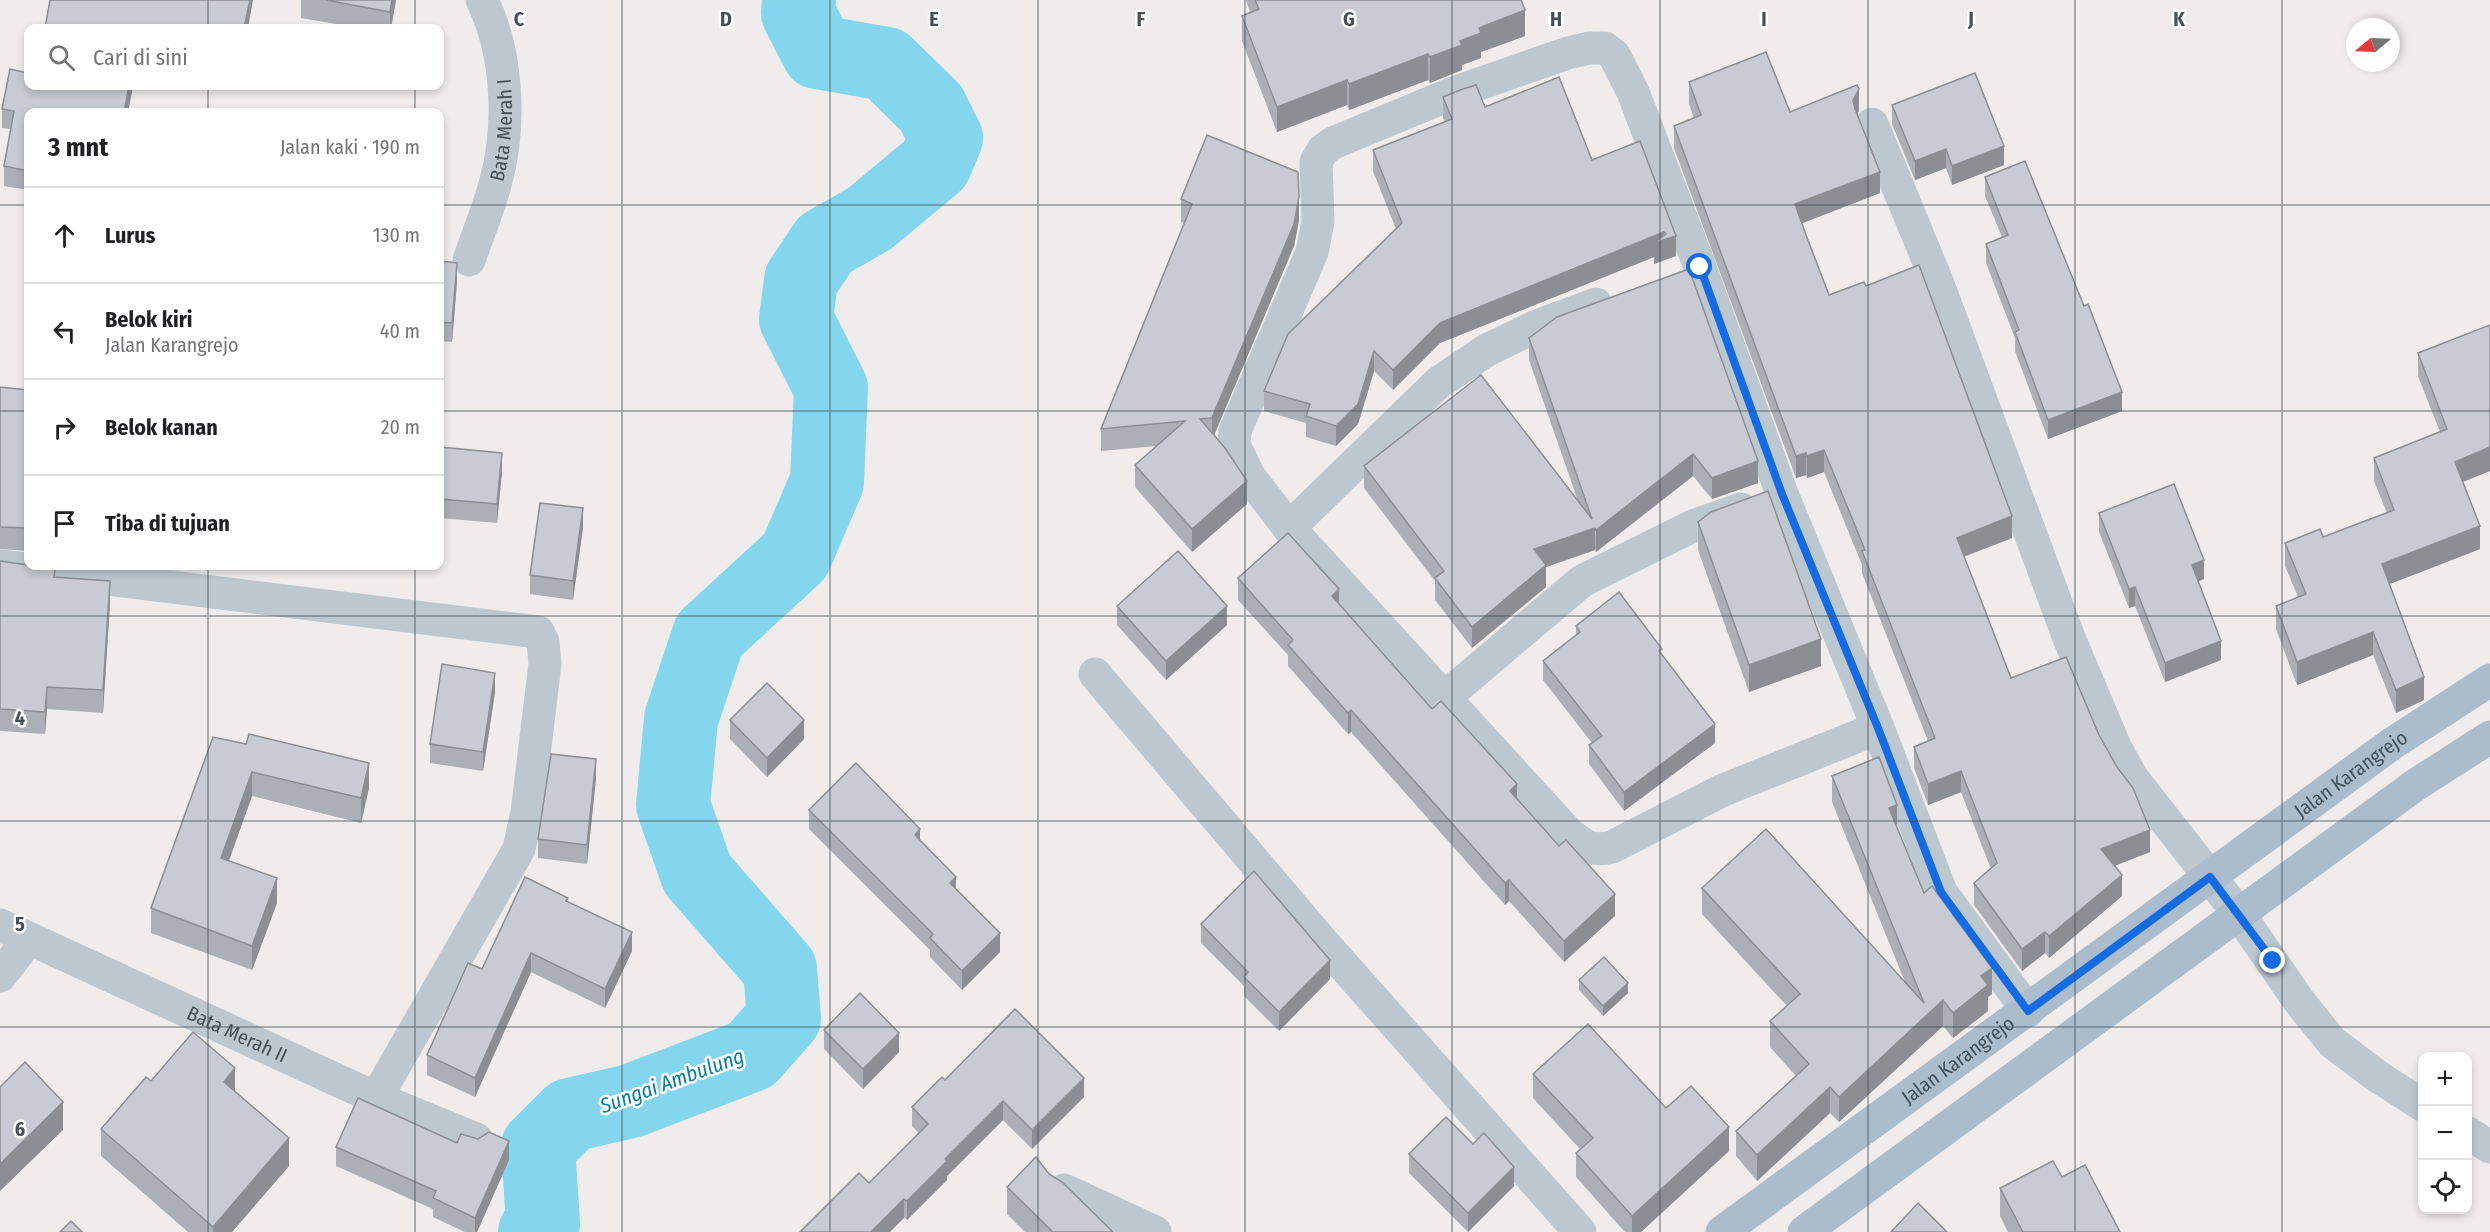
<!DOCTYPE html>
<html lang="id">
<head>
<meta charset="utf-8">
<style>
	:root { --surface:#fff; --page:#f2f2f2; --text:#202124; --muted:#757577; --line:#e0e0e0 }
	body { margin:0; font-family:"Fira Sans Condensed",sans-serif; background:var(--page); color:var(--text) }
	.controls { position:absolute; right:18px; bottom:18px; display:grid; overflow:hidden; border-radius:12px; box-shadow:0 3px 9px #0003 }
	.controls button { width:54px; height:54px; display:grid; place-items:center; padding:0; border:0; border-bottom:2px solid var(--line); background:var(--surface); color:var(--text); font:30px sans-serif }
	.compass { position:absolute; left:2346px; top:18px; width:54px; height:54px; border-radius:50%; background:var(--surface); box-shadow:0 3px 9px #0003; rotate:251deg }
	.stop { position:absolute; width:18px; height:18px; margin:-14px; border:4px solid #146be2; border-radius:50%; background:#fff }
	.stop.end { background:#146be2; border-color:#fff; box-shadow:0 2px 6px #0008 }
	.list { margin:0; padding:0; list-style:none }
	h2 { display:flex; justify-content:space-between; align-items:center; height:78px; margin:0; padding:0 24px; font-size:26px }
	h2 small { font-size:20px; font-weight:400; color:var(--muted) }
	.list li { display:grid; grid-template-columns:39px 1fr auto; gap:18px; align-items:center; box-sizing:border-box; height:96px; padding:0 24px; border-top:2px solid var(--line) }
	.list b { display:block; font-size:22px; white-space:nowrap }
	.list p { margin:0; font-size:20px; white-space:nowrap; color:var(--muted) }
	.list em { font-size:20px; font-style:normal; color:var(--muted) }
	.icon { flex:none; width:33px; height:33px; fill:none; stroke:currentColor; stroke-width:2; stroke-linecap:round; stroke-linejoin:round }
	.map { position:relative; flex:none; width:2490px; height:1232px; overflow:hidden }
	.search { position:absolute; background:var(--surface); box-shadow:0 3px 9px #0003; left:24px; top:24px; width:420px; height:66px; display:flex; align-items:center; gap:15px; box-sizing:border-box; padding:0 21px; border-radius:12px; color:var(--muted); font-size:22px }
	.panel { position:absolute; background:var(--surface); box-shadow:0 3px 9px #0003; left:24px; top:108px; width:420px; height:462px; border-radius:12px }
	.map>svg:first-child { display:block }
</style>
</head>
<body>
<div class="map">
<svg width="2490" height="1232" viewBox="0 0 2490 1232">
	<rect width="100%" height="100%" fill="#f0ecec"/>
	<g fill="none" stroke-linecap="round" stroke-linejoin="round">
		<polyline stroke="#84d6ee" stroke-width="74" points="535,1232 543,1224 538,1147 570,1115 631,1101 751,1055 784,1018 780,969 697,874 673,805 681,719 709,635 795,556 827,482 831,388 796,319 801,280 825,244 869,219 935,164 946,138 931,108 886,64 818,52 798,13 799,0"/>
		<g stroke="#bcc7d0" stroke-width="33">
			<polyline points="1872,124 1938,284 2069,638 2116,749 2133,779 2239,914 2299,1001 2332,1042 2377,1076 2422,1105"/>
			<path id="s1" d="M469,260C478,234 489,208 496,181C511,125 508,53 482,0"/>
			<polyline points="1289,528 1438,383 1487,350 1537,326 1596,304"/>
			<polyline points="0,566 538,632 543,642 545,664 527,812 519,849 376,1098"/>
			<polyline points="1095,674 1319,938 1580,1232"/>
			<polyline points="1444,698 1582,581 1693,526 1741,509"/>
			<path d="M1878,728L1721,791L1612,847C1592,852 1584,846 1569,834L1289,528L1249,476L1234,445L1235,431L1312,252L1318,221L1316,162L1323,150L1333,143L1456,92L1568,53L1589,48H1605L1614,55L1633,92L1700,267L1782,494L1878,728L1941,892L2028,1011"/>
			<path id="s2" d="M0,925L376,1098L476,1139"/>
			<polyline points="0,976 29,939"/>
			<polyline points="2468,1133 2490,1147"/>
			<polyline points="1064,1190 1155,1232"/>
		</g>
		<g stroke="#abbccd" stroke-width="33">
			<path id="s3" d="M1722,1232L2393,743L2490,680"/>
			<polyline points="1804,1232 2414,786 2490,737"/>
		</g>
	</g>
	<g fill="#acafb5">
		<polygon points="301,0 396,0 391,28 360,28 301,18"/>
		<polygon points="1246,0 1521,0 1525,36 1481,52 1481,58 1462,65 1462,70 1430,83 1428,80 1349,110 1347,105 1277,132 1242,41 1242,16 1250,12"/>
		<polygon points="1689,82 1790,112 1859,111 1857,115 1880,193 1802,223 1806,235 1829,295 1866,286 2012,538 1964,557 2011,678 2099,735 2150,852 2114,866 2122,896 2049,958 2045,953 2022,971 1974,905 1974,883 1991,869 1961,792 1928,805 1914,768 1914,747 1928,741 1862,573 1862,565 1824,472 1807,478 1806,475 1796,478 1674,148 1674,126 1694,118 1689,104"/>
		<polygon points="28,86 144,86 144,88 133,86 128,112 28,112 28,190 4,186 4,166 11,129 2,128 2,109"/>
		<polygon points="1443,97 1485,107 1592,160 1640,141 1676,256 1654,264 1654,257 1440,343 1393,390 1374,371 1358,424 1336,446 1306,437 1306,423 1264,411 1264,391 1396,229 1373,171 1373,150 1445,122 1443,118"/>
		<polygon points="1892,105 2004,165 1952,185 1946,168 1915,180 1892,124"/>
		<polygon points="1985,177 2122,411 2048,439 2015,351 2015,338 1986,263 1986,244 2002,237 1985,196"/>
		<polygon points="1181,199 1299,220 1294,246 1214,435 1247,504 1192,552 1135,487 1135,465 1157,446 1101,451 1101,429 1185,223 1181,222"/>
		<polygon points="440,261 457,282 452,342 440,341"/>
		<polygon points="2490,325 2490,471 2463,482 2480,549 2390,584 2424,700 2396,713 2373,655 2297,685 2276,629 2276,606 2298,597 2285,566 2285,543 2323,537 2387,513 2374,481 2374,458 2440,432 2418,376 2418,353"/>
		<polygon points="1529,338 1758,483 1712,499 1693,476 1596,552 1595,550 1546,567 1546,587 1472,648 1435,600 1435,581 1364,488 1364,466 1578,501 1529,360"/>
		<polygon points="0,387 28,390 28,551 0,549"/>
		<polygon points="440,447 502,472 497,523 440,518"/>
		<polygon points="2099,513 2204,579 2198,581 2221,660 2165,682 2135,606 2129,608 2099,532"/>
		<polygon points="1698,522 1821,666 1749,692 1698,550"/>
		<polygon points="583,527 573,600 530,594 530,575"/>
		<polygon points="0,561 55,577 110,603 103,713 47,709 45,734 0,731"/>
		<polygon points="1238,578 1339,604 1432,709 1517,798 1615,916 1564,962 1509,901 1505,905 1351,732 1348,734 1288,666 1288,655 1238,600"/>
		<polygon points="1117,606 1227,625 1166,680 1117,625"/>
		<polygon points="1576,626 1662,656 1715,743 1624,811 1589,764 1589,745 1592,743 1543,680 1543,661 1576,635"/>
		<polygon points="495,692 483,771 430,763 430,744"/>
		<polygon points="730,720 804,739 767,777 730,739"/>
		<polygon points="213,737 369,788 361,823 252,796 229,861 277,903 252,970 151,933 151,908"/>
		<polygon points="1832,776 1897,827 1924,893 1992,994 1988,997 1988,1011 1953,1038 1943,1026 1839,1122 1830,1113 1757,1181 1736,1156 1736,1131 1796,1076 1770,1047 1770,1021 1787,1006 1702,914 1702,888 1905,982 1832,802"/>
		<polygon points="596,778 587,864 538,858 538,839"/>
		<polygon points="809,810 920,841 956,889 1000,952 962,990 930,957 930,950 809,829"/>
		<polygon points="568,902 632,951 605,1008 531,972 475,1097 427,1075 427,1055 482,969"/>
		<polygon points="1201,924 1330,979 1279,1031 1244,996 1244,986 1201,943"/>
		<polygon points="1579,980 1628,993 1603,1016 1579,990"/>
		<polygon points="824,1030 899,1052 863,1089 824,1049"/>
		<polygon points="1533,1074 1729,1151 1641,1232 1625,1232 1576,1177 1576,1153 1580,1149 1533,1098"/>
		<polygon points="945,1080 1084,1097 1032,1149 1003,1120 947,1176 947,1180 907,1220 869,1183 919,1133 912,1126 912,1107"/>
		<polygon points="151,1081 235,1092 289,1166 232,1232 188,1232 101,1156 101,1129"/>
		<polygon points="478,1139 509,1160 477,1232 465,1232 433,1217 433,1209 336,1166 336,1147 457,1143"/>
		<polygon points="1473,1144 1514,1186 1468,1232 1409,1173 1409,1154"/>
		<polygon points="1049,1174 1113,1232 1025,1232 1007,1214 1007,1187"/>
		<polygon points="2062,1177 2120,1232 2008,1232 2000,1216 2000,1188"/>
	</g>
	<g fill="#8c8e94">
		<polygon points="250,0 253,0 248,28 244,28"/>
		<polygon points="392,0 396,0 391,28 390,28 390,12"/>
		<polygon points="1525,10 1525,36 1481,52 1481,58 1462,65 1462,70 1430,83 1430,57 1479,28"/>
		<polygon points="1428,54 1428,80 1349,110 1349,84"/>
		<polygon points="1347,80 1347,105 1277,132 1277,107"/>
		<polygon points="129,86 133,86 128,112 124,112"/>
		<polygon points="1859,89 1859,111 1853,122 1853,100"/>
		<polygon points="2004,146 2004,165 1952,185 1952,166"/>
		<polygon points="1946,149 1946,168 1915,180 1915,161"/>
		<polygon points="1880,172 1880,193 1795,226 1795,204"/>
		<polygon points="1299,197 1299,220 1294,246 1212,440 1212,418"/>
		<polygon points="1664,232 1664,240 1676,236 1676,256 1654,264 1654,257 1440,343 1393,390 1393,370 1440,323"/>
		<polygon points="457,263 457,282 452,342 452,323"/>
		<polygon points="1374,351 1374,371 1358,424 1336,446 1336,426"/>
		<polygon points="2122,392 2122,411 2048,439 2048,420"/>
		<polygon points="2490,447 2490,471 2455,485 2455,462"/>
		<polygon points="1824,450 1824,472 1807,478 1807,456"/>
		<polygon points="502,453 502,472 497,523 497,504"/>
		<polygon points="1806,453 1806,475 1796,478 1796,456"/>
		<polygon points="1693,454 1693,476 1596,552 1596,530"/>
		<polygon points="1758,461 1758,483 1712,499 1712,478"/>
		<polygon points="1247,481 1247,504 1192,552 1192,529"/>
		<polygon points="583,508 583,527 573,600 573,581"/>
		<polygon points="2012,516 2012,538 1957,559 1957,538"/>
		<polygon points="2480,526 2480,549 2382,587 2382,564"/>
		<polygon points="1595,528 1595,550 1546,567 1546,587 1472,648 1472,627 1534,549"/>
		<polygon points="2204,560 2204,579 2192,584 2192,565"/>
		<polygon points="110,581 110,603 103,713 103,690"/>
		<polygon points="2135,587 2135,606 2129,608 2129,589"/>
		<polygon points="1339,589 1339,611 1332,596"/>
		<polygon points="1227,606 1227,625 1166,680 1166,661"/>
		<polygon points="2373,632 2373,655 2297,685 2297,662"/>
		<polygon points="1821,639 1821,666 1749,692 1749,665"/>
		<polygon points="2221,641 2221,660 2165,682 2165,663"/>
		<polygon points="495,673 495,692 483,771 483,752"/>
		<polygon points="2424,677 2424,700 2396,713 2396,690"/>
		<polygon points="47,687 47,709 45,734 45,712"/>
		<polygon points="1351,710 1351,732 1348,734 1348,713"/>
		<polygon points="804,720 804,739 767,777 767,758"/>
		<polygon points="1715,724 1715,743 1624,811 1624,792"/>
		<polygon points="596,759 596,778 587,864 587,845"/>
		<polygon points="369,763 369,788 361,823 361,798"/>
		<polygon points="1961,771 1961,792 1928,805 1928,784"/>
		<polygon points="252,772 252,796 221,882 221,858"/>
		<polygon points="1517,784 1517,806 1510,791"/>
		<polygon points="1897,805 1897,830 1889,808"/>
		<polygon points="920,829 920,848 915,835"/>
		<polygon points="2150,830 2150,852 2101,871 2101,849"/>
		<polygon points="2122,875 2122,896 2049,958 2049,936"/>
		<polygon points="956,877 956,896 950,883"/>
		<polygon points="277,878 277,903 252,970 252,946"/>
		<polygon points="1509,880 1509,901 1505,905 1505,883"/>
		<polygon points="1615,894 1615,916 1564,962 1564,941"/>
		<polygon points="632,932 632,951 605,1008 605,989"/>
		<polygon points="2045,932 2045,953 2022,971 2022,949"/>
		<polygon points="1000,933 1000,952 962,990 962,971"/>
		<polygon points="531,953 531,972 475,1097 475,1078"/>
		<polygon points="1330,960 1330,979 1279,1031 1279,1012"/>
		<polygon points="1992,968 1992,994 1988,997 1988,1011 1953,1038 1953,1013 1981,976"/>
		<polygon points="1628,983 1628,993 1603,1016 1603,1006"/>
		<polygon points="1943,1000 1943,1026 1839,1122 1839,1097"/>
		<polygon points="899,1033 899,1052 863,1089 863,1069"/>
		<polygon points="235,1068 235,1096 224,1082"/>
		<polygon points="1084,1078 1084,1097 1032,1149 1032,1130"/>
		<polygon points="1830,1087 1830,1113 1757,1181 1757,1155"/>
		<polygon points="1003,1101 1003,1120 947,1176 947,1180 907,1220 907,1201 945,1159"/>
		<polygon points="63,1102 63,1130 0,1191 0,1164"/>
		<polygon points="1729,1127 1729,1151 1641,1232 1632,1232 1632,1216"/>
		<polygon points="289,1138 289,1166 232,1232 213,1232 213,1227"/>
		<polygon points="509,1141 509,1160 477,1232 475,1232 475,1218"/>
		<polygon points="1514,1167 1514,1186 1468,1232 1468,1213"/>
		<polygon points="904,1199 904,1218 890,1232 871,1232"/>
	</g>
	<g fill="#c8cbd3" stroke="#8c8e94" stroke-width="1.5">
		<polygon points="50,0 250,0 244,28 45,28"/>
		<polygon points="326,0 392,0 390,12"/>
		<polygon points="1255,0 1521,0 1525,10 1479,28 1481,33 1460,41 1462,45 1430,57 1428,54 1349,84 1347,80 1277,107 1242,16 1259,9"/>
		<polygon points="1766,52 1790,112 1857,85 1859,89 1853,100 1855,109 1880,172 1795,204 1806,235 1829,295 1864,282 1866,286 1919,265 2012,516 1957,538 2011,678 2066,657 2099,735 2117,767 2133,788 2150,830 2101,849 2122,875 2049,936 2045,932 2022,949 1974,883 1997,863 1961,771 1928,784 1914,747 1935,738 1862,551 1865,550 1824,450 1807,456 1806,453 1796,456 1674,126 1701,115 1689,82"/>
		<polygon points="10,69 28,73 28,86 129,86 124,112 28,112 28,171 4,166 14,111 2,109"/>
		<polygon points="1975,73 2004,146 1952,166 1946,149 1915,161 1892,105"/>
		<polygon points="1559,77 1592,160 1640,141 1676,236 1654,243 1666,234 1664,232 1440,323 1393,370 1374,351 1358,404 1336,426 1306,416 1310,404 1264,391 1288,334 1402,223 1373,150 1452,119 1443,97 1463,89 1476,85 1485,107"/>
		<polygon points="1207,135 1298,172 1299,197 1294,224 1216,408 1212,418 1200,419 1225,448 1247,481 1192,529 1135,465 1185,421 1101,429 1192,204 1181,199"/>
		<polygon points="2025,161 2084,306 2088,304 2122,392 2048,420 2015,332 2019,330 1986,244 2008,235 1985,177"/>
		<polygon points="440,261 457,263 452,323 440,322"/>
		<polygon points="1689,269 1758,461 1712,478 1693,454 1596,530 1595,528 1534,549 1546,565 1472,627 1435,578 1444,571 1364,466 1481,375 1592,519 1529,338 1557,317"/>
		<polygon points="2490,325 2490,447 2455,462 2480,526 2382,564 2424,677 2396,690 2373,632 2297,662 2276,606 2306,594 2285,543 2320,529 2323,537 2394,510 2374,458 2447,429 2418,353"/>
		<polygon points="0,387 28,390 28,528 0,527"/>
		<polygon points="440,447 502,453 497,504 440,499"/>
		<polygon points="2174,484 2204,560 2192,565 2221,641 2165,663 2135,587 2129,589 2099,513"/>
		<polygon points="1768,491 1821,639 1749,665 1698,522 1711,512"/>
		<polygon points="540,503 583,508 573,581 530,575"/>
		<polygon points="1288,533 1339,589 1332,596 1432,709 1441,701 1517,784 1510,791 1559,846 1566,840 1615,894 1564,941 1509,880 1505,883 1351,710 1348,713 1288,645 1293,640 1238,578"/>
		<polygon points="1178,551 1227,606 1166,661 1117,606"/>
		<polygon points="0,561 55,569 54,577 110,581 103,690 47,687 45,712 0,709"/>
		<polygon points="1619,592 1662,649 1659,651 1715,724 1624,792 1589,745 1602,736 1543,661 1580,632 1576,626"/>
		<polygon points="442,664 495,673 483,752 430,744"/>
		<polygon points="767,683 804,720 767,758 730,720"/>
		<polygon points="249,734 369,763 361,798 252,772 221,858 277,878 252,946 151,908 213,737 246,744"/>
		<polygon points="551,754 596,759 587,845 538,839"/>
		<polygon points="1879,757 1897,805 1889,808 1924,893 1932,886 1992,968 1981,976 1988,985 1953,1013 1943,1000 1839,1097 1830,1087 1757,1155 1736,1131 1809,1064 1770,1021 1800,994 1702,888 1766,829 1924,1003 1832,776"/>
		<polygon points="856,763 920,829 915,835 956,877 950,883 1000,933 962,971 930,938 933,934 809,810"/>
		<polygon points="1254,871 1330,960 1279,1012 1244,977 1248,972 1201,924"/>
		<polygon points="525,877 568,898 566,901 632,932 605,989 531,953 475,1078 427,1055 468,963 482,969"/>
		<polygon points="1604,957 1628,983 1603,1006 1579,980"/>
		<polygon points="860,993 899,1033 863,1069 824,1030"/>
		<polygon points="1015,1009 1084,1078 1032,1130 1003,1101 945,1159 947,1161 907,1201 904,1199 871,1232 800,1232 859,1173 869,1183 928,1124 912,1107 942,1077 945,1080"/>
		<polygon points="1588,1024 1666,1108 1691,1086 1729,1127 1632,1216 1576,1153 1593,1138 1533,1074"/>
		<polygon points="193,1032 235,1068 224,1082 289,1138 213,1227 101,1129 146,1077 151,1081"/>
		<polygon points="25,1062 63,1102 0,1164 0,1087"/>
		<polygon points="358,1098 457,1143 461,1134 478,1139 489,1132 509,1141 475,1218 433,1198 436,1191 336,1147"/>
		<polygon points="1446,1117 1473,1144 1484,1133 1514,1167 1468,1213 1409,1154"/>
		<polygon points="1036,1157 1049,1174 1062,1182 1113,1232 1053,1232 1007,1187"/>
		<polygon points="2053,1161 2062,1177 2085,1165 2120,1232 2023,1232 2000,1188"/>
		<polygon points="1918,1203 1947,1232 1891,1232"/>
		<polygon points="71,1221 82,1232 60,1232"/>
	</g>
	<g fill="none" stroke-linecap="round" stroke-linejoin="round">
		<polyline stroke="#146be2" stroke-width="8" points="1700,267 1782,494 1878,728 1941,892 2028,1011 2210,877 2273,961"/>
	</g>
	<path fill="none" stroke="#44505a" stroke-width="1.5" stroke-opacity="0.55" d="M208,0V28M415,0V28M622,0V1232M830,0V1232M1038,0V1232M1245,0V1232M1452,0V1232M1660,0V1232M1868,0V1232M2075,0V1232M2282,0V1232M208,86V112M415,86V112M0,205H28M440,205H2490M0,411H28M440,411H2490M208,566V1232M415,566V1232M0,616H2490M0,821H2490M0,1027H2490"/>
	<g text-anchor="middle" dominant-baseline="central" stroke-width="5" stroke-linejoin="round" paint-order="stroke">
		<g font-size="20" fill="#44505a" stroke="#fff">
			<text stroke="none"><textPath href="#s1" startOffset="135">Bata Merah I</textPath></text>
			<text stroke="none"><textPath href="#s3" startOffset="778">Jalan Karangrejo</textPath></text>
			<text stroke="none"><textPath href="#s2" startOffset="261">Bata Merah II</textPath></text>
			<text stroke="none"><textPath href="#s3" startOffset="292">Jalan Karangrejo</textPath></text>
		</g>
		<g font-size="21" font-style="italic" fill="#087fa2" stroke="#fff">
			<text transform="translate(672 1081) rotate(-20)">Sungai Ambulung</text>
		</g>
	</g>
	<g font-size="20" text-anchor="middle" font-weight="bold" fill="#44505a" stroke="#fff" stroke-width="5" stroke-linejoin="round" paint-order="stroke">
		<text x="519" y="26">C</text>
		<text x="726" y="26">D</text>
		<text x="934" y="26">E</text>
		<text x="1141" y="26">F</text>
		<text x="1349" y="26">G</text>
		<text x="1556" y="26">H</text>
		<text x="1764" y="26">I</text>
		<text x="1971" y="26">J</text>
		<text x="2179" y="26">K</text>
		<text x="20" y="725">4</text>
		<text x="20" y="931">5</text>
		<text x="20" y="1136">6</text>
	</g>
</svg>
<div class="controls">
<button>+</button>
<button>−</button>
<button><svg class="icon" aria-label="locate" viewBox="0 0 24 24"><circle cx="12" cy="12" r="6"/><path d="M12 2v4M12 18v4M2 12h4M18 12h4"/></svg></button>
</div>
<svg class="compass" viewBox="-18 -18 36 36"><path d="M0-13l5 13h-10z" fill="#e53935"/><path d="M0 13l5-13h-10z" fill="#757577"/></svg>
<div class="stop" style="left:1700px;top:267px"></div>
<div class="stop end" style="left:2273px;top:961px"></div>
<div class="search"><svg class="icon" aria-label="search" viewBox="0 0 24 24"><circle cx="10" cy="10" r="6"/><path d="M15 15l6 6"/></svg>Cari di sini</div>
<section class="panel">
<h2>3 mnt<small>Jalan kaki · 190 m</small></h2>
<ul class="list">
<li><svg class="icon" aria-label="ahead" viewBox="0 0 24 24"><path d="M12 20V5M6 11l6-6 6 6"/></svg><div><b>Lurus</b></div><em>130 m</em></li>
<li><svg class="icon" aria-label="left" viewBox="0 0 24 24"><path d="M17 20v-9H6M10 6l-5 5 5 5"/></svg><div><b>Belok kiri</b><p>Jalan Karangrejo</p></div><em>40 m</em></li>
<li><svg class="icon" aria-label="right" viewBox="0 0 24 24"><path d="M7 20v-9h11M14 6l5 5-5 5"/></svg><div><b>Belok kanan</b></div><em>20 m</em></li>
<li><svg class="icon" aria-label="arrive" viewBox="0 0 24 24"><path d="M6 21V4h12l-3 4 3 4H6"/></svg><div><b>Tiba di tujuan</b></div></li>
</ul>
</section>
</div>
</body>
</html>
